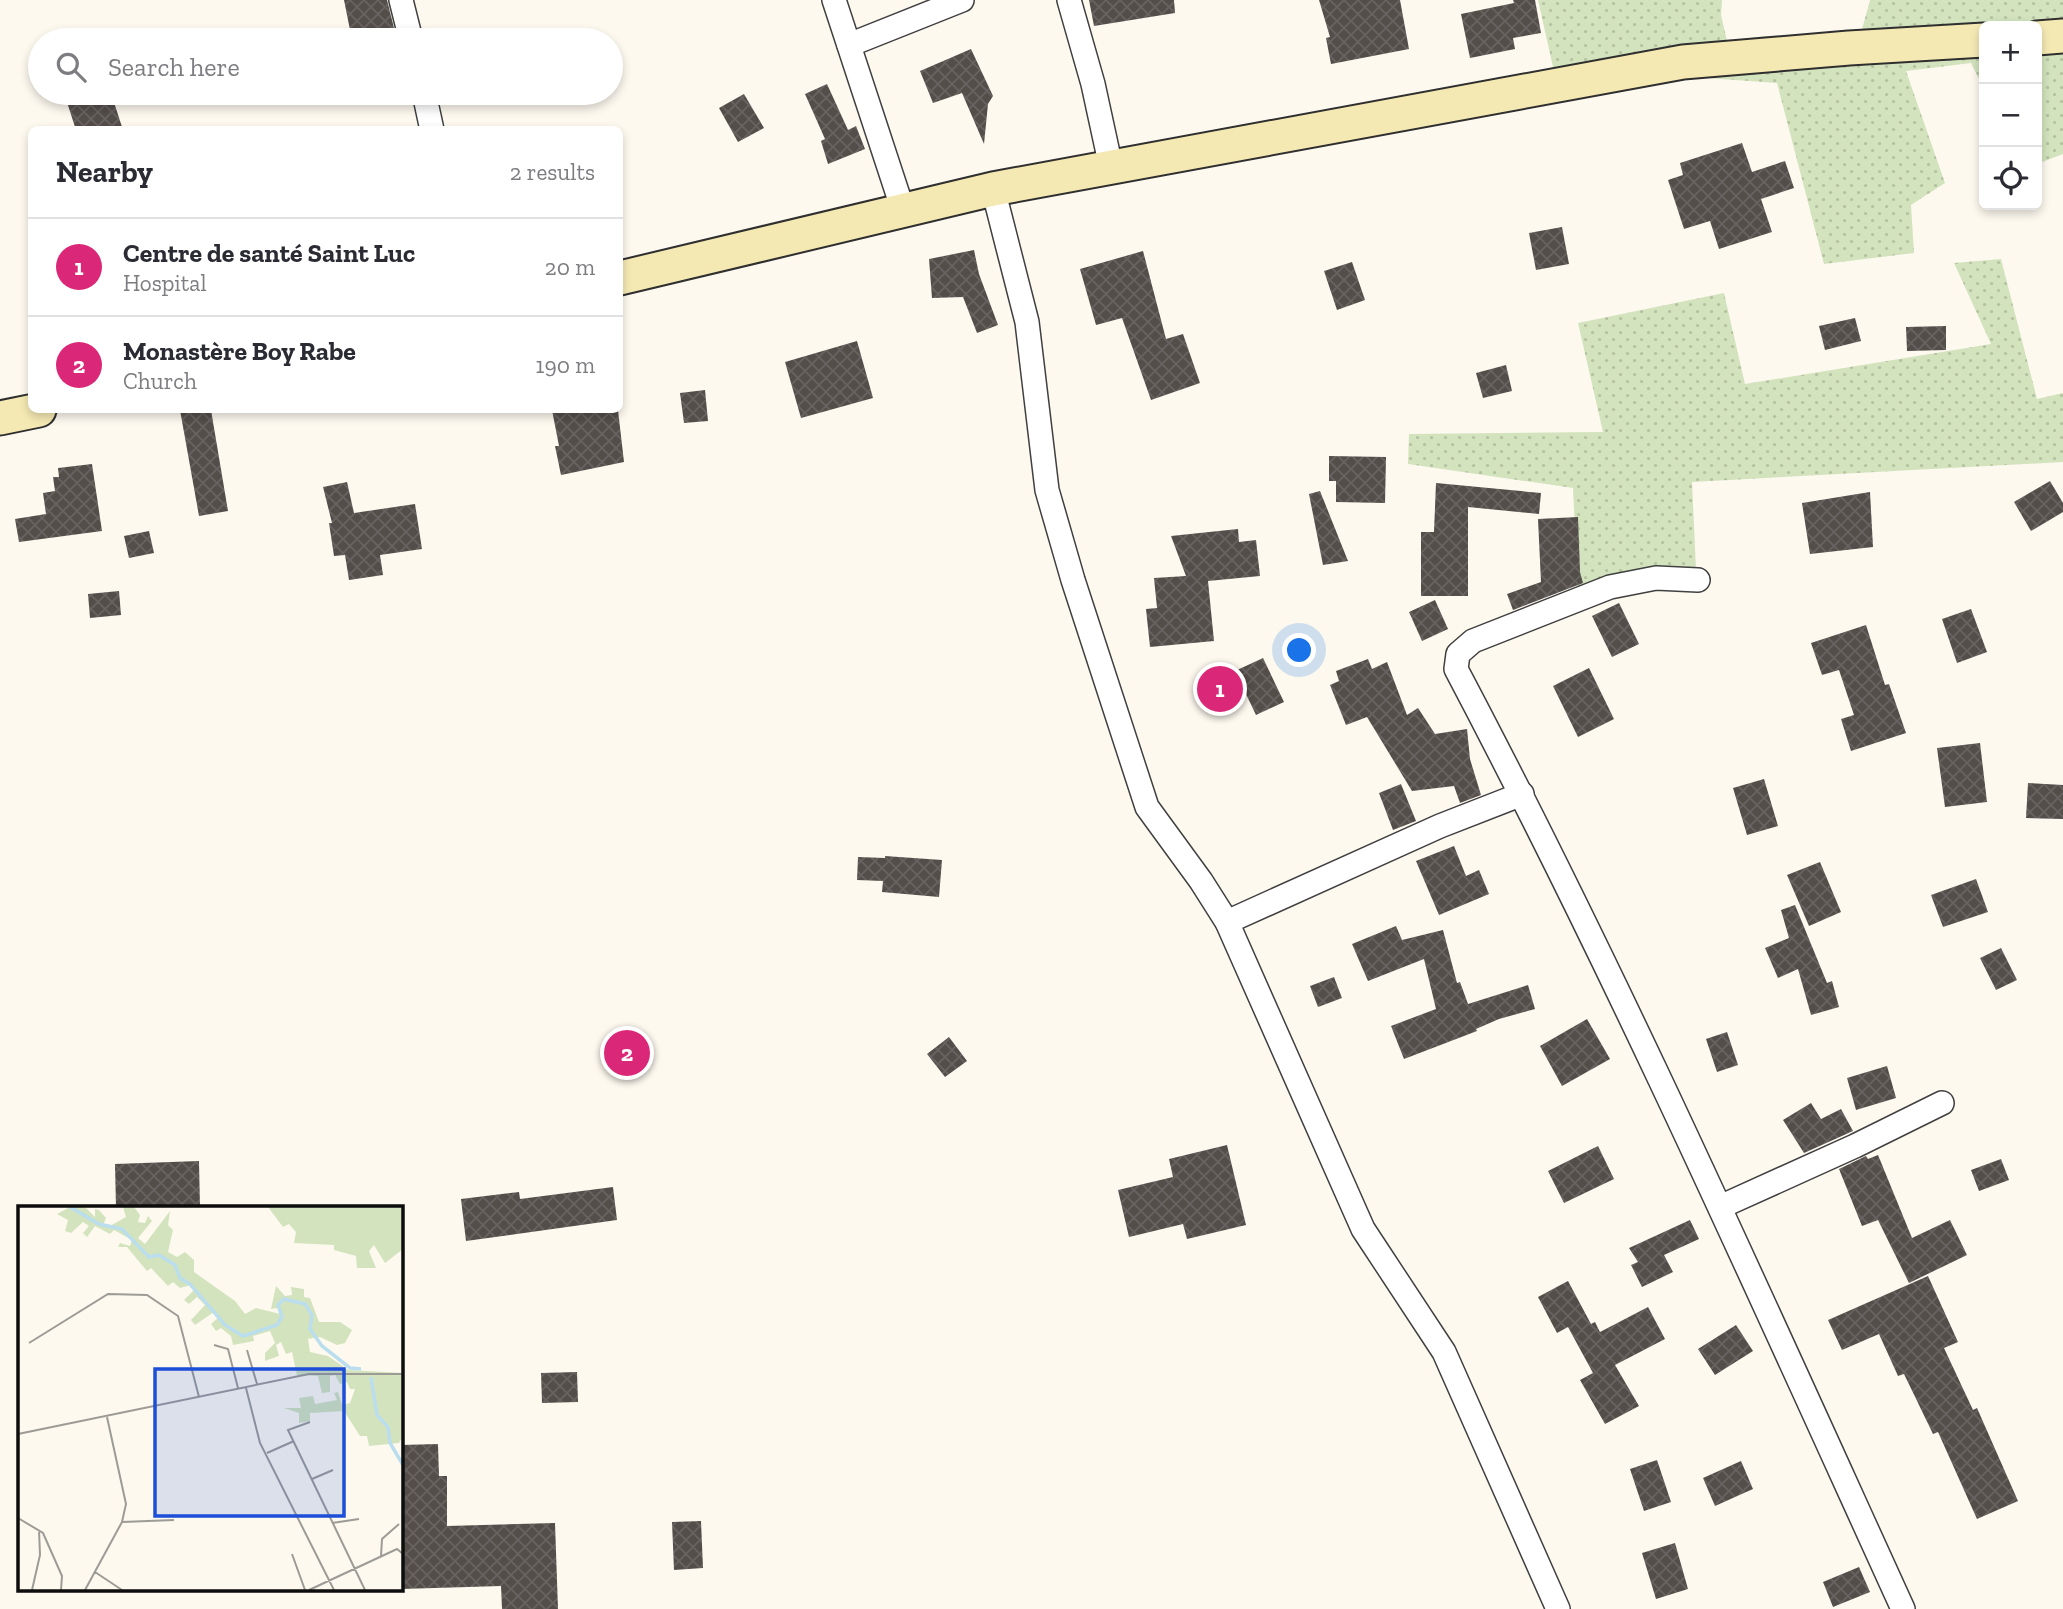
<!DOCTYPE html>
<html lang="en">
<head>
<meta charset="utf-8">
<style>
	:root { --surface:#fff; --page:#f2f2f3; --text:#2b2b33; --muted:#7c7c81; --line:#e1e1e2; --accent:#db2777 }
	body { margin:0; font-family:"Zilla Slab",serif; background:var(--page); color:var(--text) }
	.controls { position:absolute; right:21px; top:21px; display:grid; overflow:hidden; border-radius:10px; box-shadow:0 4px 10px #0003 }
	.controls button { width:63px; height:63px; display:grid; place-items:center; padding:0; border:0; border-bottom:2px solid var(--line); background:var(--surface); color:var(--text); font:35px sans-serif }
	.you { position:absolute; left:1300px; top:651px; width:24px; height:24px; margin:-18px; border:5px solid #fff; border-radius:50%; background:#1a73e8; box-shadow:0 0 0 10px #1a73e833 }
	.badge { display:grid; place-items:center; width:46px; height:46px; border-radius:50%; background:var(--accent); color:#fff; font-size:23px; font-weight:700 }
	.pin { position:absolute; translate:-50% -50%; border:4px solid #fff; box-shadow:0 2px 7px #0006 }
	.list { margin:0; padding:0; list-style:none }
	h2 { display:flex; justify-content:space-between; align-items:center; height:91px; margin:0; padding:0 28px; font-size:30px }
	h2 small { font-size:23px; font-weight:400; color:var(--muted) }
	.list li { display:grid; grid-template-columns:46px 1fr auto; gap:21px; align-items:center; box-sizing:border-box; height:98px; padding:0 28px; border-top:2px solid var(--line) }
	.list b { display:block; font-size:26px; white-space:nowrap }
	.list p { margin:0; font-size:23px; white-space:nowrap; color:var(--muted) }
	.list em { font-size:23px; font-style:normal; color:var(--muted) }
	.icon { flex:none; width:38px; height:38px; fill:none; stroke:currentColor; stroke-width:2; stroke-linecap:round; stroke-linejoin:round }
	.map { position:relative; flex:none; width:2063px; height:1609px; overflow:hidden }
	.search { position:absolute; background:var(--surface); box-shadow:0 4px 10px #0003; left:28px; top:28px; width:595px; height:77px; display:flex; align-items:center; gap:18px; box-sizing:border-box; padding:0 24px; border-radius:38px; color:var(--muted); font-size:26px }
	.panel { position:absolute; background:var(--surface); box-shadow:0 4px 10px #0003; left:28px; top:126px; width:595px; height:287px; border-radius:10px }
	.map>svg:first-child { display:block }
</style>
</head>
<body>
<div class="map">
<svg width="2063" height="1609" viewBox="0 0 2063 1609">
	<defs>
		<pattern id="grass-dots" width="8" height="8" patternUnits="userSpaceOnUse" patternTransform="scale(1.75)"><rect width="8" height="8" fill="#d3e3bd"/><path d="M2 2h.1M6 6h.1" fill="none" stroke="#b4c2a1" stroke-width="1.8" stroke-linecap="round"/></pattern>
		<pattern id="building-cross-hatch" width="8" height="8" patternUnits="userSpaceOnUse" patternTransform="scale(1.75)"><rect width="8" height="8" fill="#544e4b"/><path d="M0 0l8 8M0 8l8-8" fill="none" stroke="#686360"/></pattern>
	</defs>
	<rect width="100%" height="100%" fill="#fdf9ef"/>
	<g fill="url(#grass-dots)">
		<polygon points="1538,0 1722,0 1721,15 1727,41 1765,36 1861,33 1870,0 2063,0 2063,154 2037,164 2037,26 1984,26 1984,89 1971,63 1906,71 1945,183 1911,205 1914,253 1824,264 1777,83 1553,67"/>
		<polygon points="2001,259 2037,399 2063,393 2063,462 1692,482 1696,569 1578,592 1573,488 1408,464 1409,434 1603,432 1578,323 1724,293 1745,384 1991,344 1954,263"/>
	</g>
	<g fill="url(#building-cross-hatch)">
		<polygon points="344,0 387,0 397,40 352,40"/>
		<polygon points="1089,0 1174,0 1175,13 1094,26"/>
		<polygon points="1319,0 1400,0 1409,49 1331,64 1326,38 1330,37"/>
		<polygon points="1513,0 1535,0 1541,33 1513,38 1515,49 1470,58 1461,14 1514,3"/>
		<polygon points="971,49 993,96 988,104 984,144 962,93 933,103 920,71"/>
		<polygon points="827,84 848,130 856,126 865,149 828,164 821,141 825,139 805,94"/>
		<polygon points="64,93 111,93 123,130 76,130"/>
		<polygon points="744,94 764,128 738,142 719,108"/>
		<polygon points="1742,143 1752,172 1785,161 1794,188 1761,199 1772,232 1719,249 1710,221 1684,229 1668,180 1683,175 1680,163"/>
		<polygon points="1562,227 1569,264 1536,270 1529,233"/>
		<polygon points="974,250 979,274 998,325 977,333 963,297 932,298 929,259"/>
		<polygon points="1143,251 1166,339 1183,334 1200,383 1151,400 1122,318 1096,325 1080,269"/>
		<polygon points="1352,262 1365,300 1337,310 1324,271"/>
		<polygon points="1855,318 1861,341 1825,350 1819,326"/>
		<polygon points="1946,326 1946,350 1907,351 1906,327"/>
		<polygon points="857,341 873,398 801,418 785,362"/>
		<polygon points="1506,365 1512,391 1483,398 1476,373"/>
		<polygon points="705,390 708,421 684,423 680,393"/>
		<polygon points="180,410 211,410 228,511 199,516"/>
		<polygon points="552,410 618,410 624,462 561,475 555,446 559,446"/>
		<polygon points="1329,456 1386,457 1385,503 1336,502 1336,481 1329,481"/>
		<polygon points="92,464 102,531 19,542 15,519 46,514 43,493 55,491 53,477 59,477 58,468"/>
		<polygon points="2050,481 2063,503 2063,512 2031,531 2014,502"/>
		<polygon points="347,482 354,513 415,504 422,549 380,555 383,575 349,580 345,555 334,556 329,523 332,523 323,487"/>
		<polygon points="1436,483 1541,493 1539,514 1468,507 1468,596 1421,596 1421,532 1434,532"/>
		<polygon points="1320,491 1348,561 1323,565 1309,494"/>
		<polygon points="1870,492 1873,547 1810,554 1802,503"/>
		<polygon points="1578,517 1580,572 1583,583 1513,610 1507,594 1541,582 1538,519"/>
		<polygon points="1238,529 1239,542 1256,540 1260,576 1208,581 1214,641 1150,647 1146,609 1157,608 1154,578 1186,576 1171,536"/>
		<polygon points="149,531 154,553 129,558 124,536"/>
		<polygon points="119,591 121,615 90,618 88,594"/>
		<polygon points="1435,600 1448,629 1422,641 1409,612"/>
		<polygon points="1619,603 1639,644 1612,657 1592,616"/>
		<polygon points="1971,609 1987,652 1957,663 1942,619"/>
		<polygon points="1866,625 1885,685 1889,684 1906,733 1851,751 1841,719 1854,715 1839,670 1822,675 1811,643"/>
		<polygon points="1263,658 1284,702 1256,715 1235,671"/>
		<polygon points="1368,659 1372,669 1387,662 1407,715 1418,708 1435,734 1467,729 1470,759 1481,795 1460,803 1454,786 1412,791 1367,717 1346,725 1330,685 1339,681 1336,671"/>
		<polygon points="1589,668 1614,719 1578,737 1553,686"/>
		<polygon points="1980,743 1987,802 1945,807 1937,748"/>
		<polygon points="1764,779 1778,826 1747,835 1733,788"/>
		<polygon points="2028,783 2063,785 2063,819 2026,818"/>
		<polygon points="1401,784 1416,821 1393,830 1379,793"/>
		<polygon points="1454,846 1466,876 1479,870 1489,894 1439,915 1416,861"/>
		<polygon points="885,856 942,860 939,897 882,892 883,881 857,880 858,857 885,858"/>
		<polygon points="1820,862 1841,912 1809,926 1787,875"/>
		<polygon points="1976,879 1988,912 1943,927 1931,895"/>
		<polygon points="1795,905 1827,983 1832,981 1839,1007 1811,1015 1798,969 1778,978 1765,948 1789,938 1781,910"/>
		<polygon points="1396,926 1402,940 1443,930 1457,983 1460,982 1468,1004 1528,985 1535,1009 1499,1019 1476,1029 1477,1031 1404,1059 1391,1026 1436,1009 1424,959 1368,981 1352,944"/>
		<polygon points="2001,948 2017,980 1996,990 1980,958"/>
		<polygon points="1334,977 1342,998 1318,1007 1310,986"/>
		<polygon points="1587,1019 1610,1059 1562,1086 1540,1046"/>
		<polygon points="1727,1032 1738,1065 1717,1072 1706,1039"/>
		<polygon points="949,1037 967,1061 945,1077 927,1054"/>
		<polygon points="1887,1066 1896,1098 1856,1110 1847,1078"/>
		<polygon points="1811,1103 1821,1119 1841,1109 1853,1131 1804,1153 1783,1120"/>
		<polygon points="1227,1145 1246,1225 1187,1239 1183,1224 1129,1237 1118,1190 1173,1177 1169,1159"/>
		<polygon points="1598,1146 1614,1179 1564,1203 1548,1171"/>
		<polygon points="1878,1155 1912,1238 1950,1220 1967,1255 1909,1283 1878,1220 1862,1226 1839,1169 1866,1156 1868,1159"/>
		<polygon points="2001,1159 2009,1180 1979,1191 1971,1170"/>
		<polygon points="199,1161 200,1208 116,1208 115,1164"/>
		<polygon points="613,1187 617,1220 466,1241 461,1199 519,1192 520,1199"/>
		<polygon points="1690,1220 1699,1239 1664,1255 1673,1272 1642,1287 1631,1265 1638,1262 1629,1248"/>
		<polygon points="1928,1276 1958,1342 1944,1348 1973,1410 1977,1408 2018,1501 1977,1519 1938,1432 1933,1434 1904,1374 1898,1376 1879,1334 1842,1350 1828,1320"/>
		<polygon points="1568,1281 1591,1324 1595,1322 1600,1332 1648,1307 1665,1339 1615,1365 1639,1406 1605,1424 1580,1380 1593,1373 1568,1327 1557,1333 1538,1297"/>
		<polygon points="1736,1325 1753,1351 1715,1375 1698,1349"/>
		<polygon points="577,1372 578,1402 542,1403 541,1373"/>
		<polygon points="438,1444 439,1476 447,1476 447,1526 555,1523 558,1609 502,1609 501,1586 401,1589 401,1445"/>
		<polygon points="1657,1460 1671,1502 1644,1511 1630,1469"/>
		<polygon points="1741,1461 1753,1489 1715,1506 1703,1478"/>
		<polygon points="701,1521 703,1568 674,1570 672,1522"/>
		<polygon points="1675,1543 1688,1589 1656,1599 1642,1553"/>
		<polygon points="1859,1567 1870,1592 1833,1607 1823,1582"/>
	</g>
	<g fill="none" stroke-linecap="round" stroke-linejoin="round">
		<g stroke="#404040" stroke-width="26">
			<g id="minor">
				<polyline points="401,0 411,40"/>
				<polyline points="834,0 903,210"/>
				<polyline points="1069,0 1093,84 1111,167"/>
				<polyline points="849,45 962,0"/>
				<polyline points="424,93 432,130"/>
				<polyline points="993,189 1027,322 1047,490 1073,580 1147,807 1201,881 1227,922 1363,1229 1444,1352 1558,1609"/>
				<path d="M1698,580L1656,578L1610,587L1473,641L1458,654L1456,669C1618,976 1759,1293 1903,1609"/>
				<polyline points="1227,922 1440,826 1522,794"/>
				<polyline points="1720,1207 1855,1146 1942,1103"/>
			</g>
		</g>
		<g stroke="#2f2f2f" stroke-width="37">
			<g id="secondary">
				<polyline points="2037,38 2063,36"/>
				<polyline points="620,278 993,189 1683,62 1849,48 1984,40"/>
				<polyline points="0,418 39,410"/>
			</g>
		</g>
		<use href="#minor" stroke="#fff" stroke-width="23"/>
		<use href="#secondary" stroke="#f5e9b3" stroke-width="33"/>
	</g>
	<g transform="translate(18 1206)">
		<rect width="385" height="385" fill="#fdf9ef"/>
		<path d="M52,1H67L77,11V3L81,4L88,12L85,19L92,20L108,11L105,1H116L122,9L120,16L127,17L130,10L134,15L120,32L127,38L152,5L150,19L155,24L150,46L159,51L167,46L176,54V66L217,95L227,108L238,102L262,108L260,102L253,103L258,80L267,90L274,89L273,81L286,83V91L292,92L301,116H322L334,124L327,137L319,139L302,131L290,133L292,146L310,150L330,164L385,167V230L381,237L351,240L349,230H342L326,205L292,207V215L281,217V207L266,202H283L281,192L295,190L297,198L319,194L316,187L320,186L324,199L332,197L337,183H332L329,176L322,178L317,169L312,170V186L304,187L300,170L279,169L274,146L268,148L263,136L258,139L261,150L247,155V147L257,137L252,125L235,130L236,135L215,139L213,130L203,122L198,125L193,118L201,111L196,106L177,119L173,114L187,99L179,91L171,98L166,94L176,84L173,79L162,82L155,76L150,80L133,62L129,65L109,41H100L102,37L112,40L114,34L96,24L92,28L77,20L69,31L65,27L71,20L65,16L53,27L47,25L50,14L39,8ZM250,1H385V43L367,57L356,39L351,45L358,62H339L338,50L316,44V39L276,37L278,26L271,18L265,21Z" fill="#d3e3bd"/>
		<path fill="none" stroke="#badeee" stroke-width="3.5" d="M52,1L81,18L104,23L131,51L141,49L157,59L162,72L172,78L207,119L225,130L259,119L264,111L260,99L266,93L287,98L294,109L292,123L304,140L332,162L343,163M353,171L359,209L370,221L372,237L385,259"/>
		<path fill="none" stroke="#9d9b95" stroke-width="2" d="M11,137L90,88L129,89L160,110L181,191M196,139L210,143L220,182M229,144L239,178M228,182L242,237L316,384M292,216L270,224L347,384M0,228L291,168H385M249,247L276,235M294,273L315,264M0,312L25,327L44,370L43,384M104,316L156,314M314,317L341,313M274,348L287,384M363,350L364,333L381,318M77,366L104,384M14,384L22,349L21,324M67,384L104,316L108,298L89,211M291,384L379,343L385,348"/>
		<path fill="#1d4ed8" fill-opacity="0.15" stroke="#1d4ed8" stroke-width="3.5" d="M137,163H326V310H137Z"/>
		<rect width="385" height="385" fill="none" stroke="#0d0d0d" stroke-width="3.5"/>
	</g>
</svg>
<div class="controls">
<button>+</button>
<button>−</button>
<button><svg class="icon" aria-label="locate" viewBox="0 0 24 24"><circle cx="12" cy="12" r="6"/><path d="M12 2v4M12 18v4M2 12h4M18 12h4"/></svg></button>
</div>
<div class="you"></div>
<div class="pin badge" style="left:1220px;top:689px">1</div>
<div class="pin badge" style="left:627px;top:1053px">2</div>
<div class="search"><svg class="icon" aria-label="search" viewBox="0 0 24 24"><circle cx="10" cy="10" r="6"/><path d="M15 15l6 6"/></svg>Search here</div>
<section class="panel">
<h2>Nearby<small>2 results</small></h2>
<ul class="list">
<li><span class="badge">1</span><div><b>Centre de santé Saint Luc</b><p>Hospital</p></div><em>20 m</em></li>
<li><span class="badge">2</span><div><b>Monastère Boy Rabe</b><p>Church</p></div><em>190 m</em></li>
</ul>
</section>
</div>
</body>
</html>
